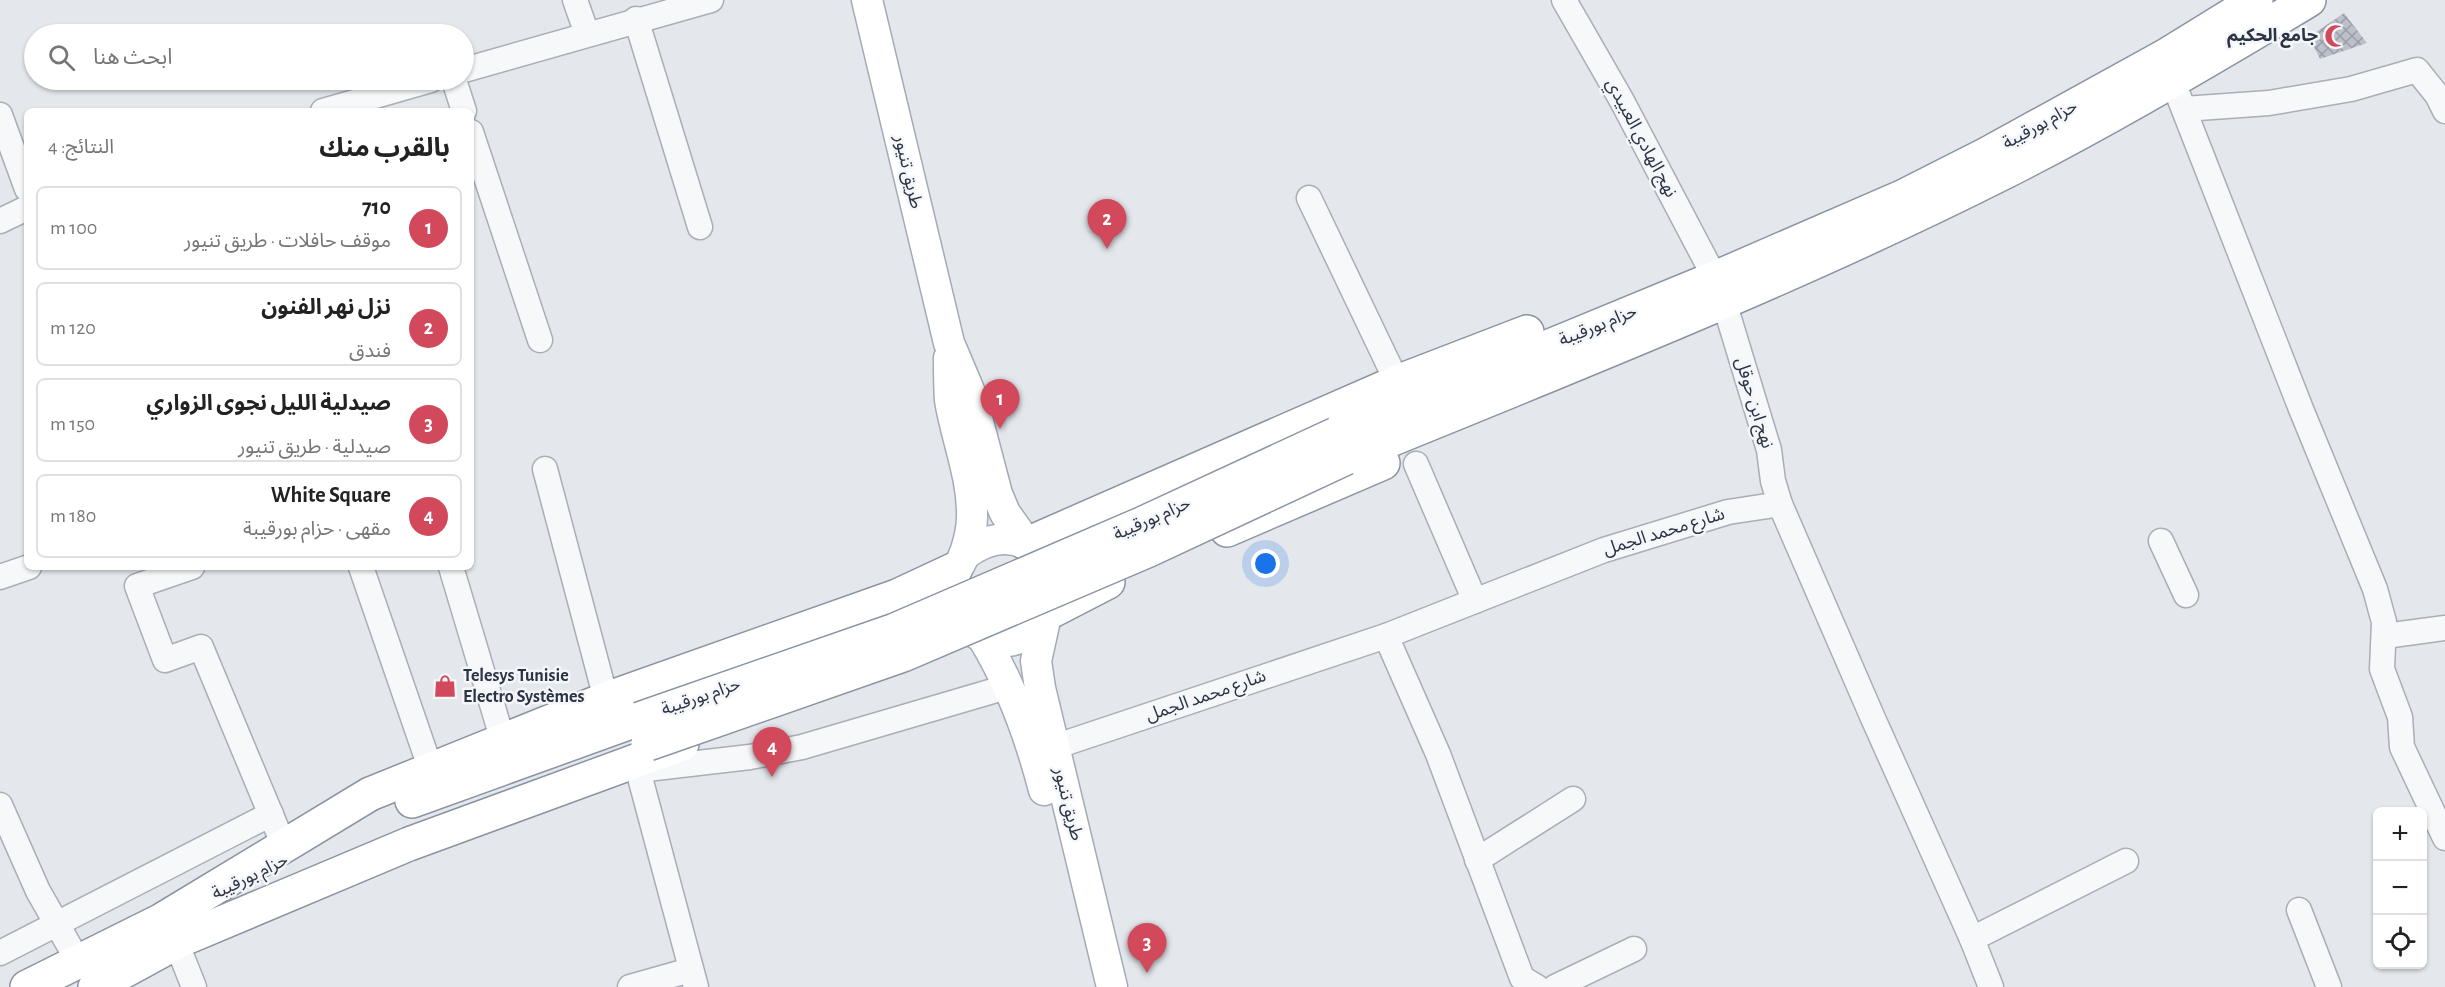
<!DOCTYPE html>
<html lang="ar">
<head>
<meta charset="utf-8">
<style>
	:root { --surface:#fff; --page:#f6f6f6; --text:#222; --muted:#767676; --line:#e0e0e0; --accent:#d1495b }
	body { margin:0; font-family:"Alegreya Sans","Noto Sans Arabic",sans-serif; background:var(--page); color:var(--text); direction:rtl }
	.controls { position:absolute; right:18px; bottom:18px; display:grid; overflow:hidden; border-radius:9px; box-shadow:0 2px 4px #0004 }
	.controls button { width:54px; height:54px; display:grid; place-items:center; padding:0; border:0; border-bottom:2px solid var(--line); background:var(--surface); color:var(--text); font:30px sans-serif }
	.you { position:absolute; left:1266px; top:564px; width:21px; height:21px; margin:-15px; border:4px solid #fff; border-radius:50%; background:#1a73e8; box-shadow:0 0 0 9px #1a73e833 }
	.badge { display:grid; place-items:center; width:39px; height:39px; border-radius:50%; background:var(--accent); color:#fff; font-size:20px; font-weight:700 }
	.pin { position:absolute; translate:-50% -50px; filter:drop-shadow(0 2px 3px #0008) }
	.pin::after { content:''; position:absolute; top:32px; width:21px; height:18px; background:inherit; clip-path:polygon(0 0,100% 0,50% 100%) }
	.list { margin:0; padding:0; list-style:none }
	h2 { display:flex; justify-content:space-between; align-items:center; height:78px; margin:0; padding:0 24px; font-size:26px }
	h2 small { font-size:20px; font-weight:400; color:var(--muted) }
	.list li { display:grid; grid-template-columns:39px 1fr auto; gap:18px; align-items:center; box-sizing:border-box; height:84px; margin:0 12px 12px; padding:0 12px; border:2px solid var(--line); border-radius:9px }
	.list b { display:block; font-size:22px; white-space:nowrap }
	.list p { margin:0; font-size:20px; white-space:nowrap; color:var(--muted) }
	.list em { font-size:20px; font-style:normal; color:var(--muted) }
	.icon { flex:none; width:33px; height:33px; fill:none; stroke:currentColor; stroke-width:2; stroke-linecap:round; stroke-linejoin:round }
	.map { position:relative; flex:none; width:2445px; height:987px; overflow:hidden; direction:ltr }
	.search { position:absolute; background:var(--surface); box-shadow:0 2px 4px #0004; left:24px; top:24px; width:450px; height:66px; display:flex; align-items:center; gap:15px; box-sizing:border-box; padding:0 21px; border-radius:33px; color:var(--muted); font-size:22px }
	.panel { position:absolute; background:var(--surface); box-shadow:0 2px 4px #0004; left:24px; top:108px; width:450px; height:462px; border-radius:9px; direction:rtl }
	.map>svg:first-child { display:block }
</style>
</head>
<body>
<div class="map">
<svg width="2445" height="987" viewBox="0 0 2445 987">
	<defs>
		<pattern id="building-cross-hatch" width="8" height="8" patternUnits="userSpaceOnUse" patternTransform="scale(1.5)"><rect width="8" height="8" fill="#bbc0ca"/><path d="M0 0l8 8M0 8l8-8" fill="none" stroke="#989da6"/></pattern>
	</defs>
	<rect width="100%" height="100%" fill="#e4e7ec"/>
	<polygon fill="url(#building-cross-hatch)" points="2344,13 2367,43 2320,59 2309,37"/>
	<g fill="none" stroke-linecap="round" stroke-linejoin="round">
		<g stroke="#a9aeb7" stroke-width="27">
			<g id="minor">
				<polyline points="575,0 587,34"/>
				<polyline points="1564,0 1622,101 1715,278"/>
				<polyline points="636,19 700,227"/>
				<polyline points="464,70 711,0"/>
				<polyline points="454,80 464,111"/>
				<polyline points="2173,82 2301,409 2375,589 2384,622 2382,669 2400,717 2402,747 2445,838"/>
				<polyline points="2184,109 2269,103 2351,89 2417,70 2437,95 2445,111"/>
				<polyline points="323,111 431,80"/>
				<polyline points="0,115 27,189"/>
				<polyline points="471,132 540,340"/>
				<polyline points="1309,198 1397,382"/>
				<polyline points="0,221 27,208"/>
				<polyline points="1724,302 1769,450 1773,481 1780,504"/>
				<polyline points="1416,464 1475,601"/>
				<polyline points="545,469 606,699"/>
				<polyline points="2161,541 2186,595"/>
				<polyline points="192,567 137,586 165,660 201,647 284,846"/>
				<polyline points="361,567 431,770"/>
				<polyline points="451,567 503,741"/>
				<polyline points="0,577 29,567"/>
				<polyline points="1386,636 1438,754 1522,978 1537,987"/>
				<polyline points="2385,636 2445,628"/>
				<polyline points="1054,747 1386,636 1604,550 1728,512 1780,504 1872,716 1972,939 1991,987"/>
				<polyline points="638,770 750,757 802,747 1010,686"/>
				<polyline points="638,770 696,987"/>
				<polyline points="0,805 38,891 78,961"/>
				<polyline points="1477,860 1573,799"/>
				<polyline points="2299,910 2329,987"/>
				<polyline points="1972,939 2126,861"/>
				<polyline points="176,942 194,987"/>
				<polyline points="0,953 271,814"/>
				<polyline points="630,987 690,970"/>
				<polyline points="1555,987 1634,949"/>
			</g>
		</g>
		<g stroke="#a3abb8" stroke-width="33">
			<g id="major">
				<polyline points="867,0 949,343 971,395 997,494 1005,513 1027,544"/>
				<path d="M949,358C949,372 949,386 950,400C956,438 973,477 972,517C972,529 969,541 965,553C958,571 945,582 954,604C974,660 1047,651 1054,590"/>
				<path d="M964,555C985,539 1011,532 1034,549"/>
				<polyline points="1045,620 1036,661 1040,688 1112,987"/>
				<path d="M983,638C1012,686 1030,736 1044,790"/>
			</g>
		</g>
		<g stroke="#8b94a3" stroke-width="36">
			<g id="highway">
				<polyline points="1336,434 1715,278 1902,197 1987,154 2165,56 2256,0"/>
				<path d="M1346,458C1566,368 1788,281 2001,174C2106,121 2208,61 2309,0"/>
				<polyline points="1227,530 1383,463"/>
				<polyline points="1027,544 1397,382 1527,332"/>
				<polyline points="1048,613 1108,582"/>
				<polyline points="412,801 639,719"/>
				<polyline points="165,918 370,794 606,699 897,596 955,569"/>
				<polyline points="176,942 409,844 682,744"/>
				<polyline points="27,987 184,909"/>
				<polyline points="95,987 196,932"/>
			</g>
		</g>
		<use href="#minor" stroke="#f7f8fa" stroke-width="24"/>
		<use href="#major" stroke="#fff" stroke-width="30"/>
		<use href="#highway" stroke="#fff" stroke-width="33"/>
		<g stroke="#8b94a3" stroke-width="36" stroke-linecap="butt">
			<g id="highway-bridge">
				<polyline points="639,719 895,630 1139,525 1336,434"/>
				<polyline points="648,744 903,655 1149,550 1346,458"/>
			</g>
		</g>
		<use href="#highway-bridge" stroke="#fff" stroke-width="33"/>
	</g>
	<defs>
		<g id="mosque-bare" transform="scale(1.8)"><path d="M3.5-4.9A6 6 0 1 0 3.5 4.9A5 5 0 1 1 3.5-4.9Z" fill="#d1495b" stroke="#f4f6f9" stroke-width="2.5" paint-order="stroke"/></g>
		<g id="shop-bare" transform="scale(1.8)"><path d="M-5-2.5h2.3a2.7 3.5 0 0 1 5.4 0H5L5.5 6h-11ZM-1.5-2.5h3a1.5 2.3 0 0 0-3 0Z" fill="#d1495b" stroke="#f4f6f9" stroke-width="2.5" paint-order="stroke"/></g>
	</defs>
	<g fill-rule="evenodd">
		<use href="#mosque-bare" x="2336" y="36"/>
		<use href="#shop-bare" x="445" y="686"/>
	</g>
	<g text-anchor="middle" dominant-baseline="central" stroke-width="5" stroke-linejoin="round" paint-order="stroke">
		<g font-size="18" font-weight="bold" fill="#2b3445" stroke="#f4f6f9" text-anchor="end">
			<text x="2318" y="36">جامع الحكيم</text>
			<text x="463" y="676" text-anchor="start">Telesys Tunisie<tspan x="463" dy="21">Electro Systèmes</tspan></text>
		</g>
		<g font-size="18" fill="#2b3445" stroke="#f4f6f9">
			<text transform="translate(2040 125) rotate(-29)">حزام بورقيبة</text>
			<text transform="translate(1641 138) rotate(62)">نهج الهادي العبيدي</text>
			<text transform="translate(908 172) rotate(77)">طريق تنيور</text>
			<text transform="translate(1598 326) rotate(-22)">حزام بورقيبة</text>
			<text transform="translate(1754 403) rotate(73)">نهج ابن حوقل</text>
			<text transform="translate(1152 519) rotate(-24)">حزام بورقيبة</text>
			<text transform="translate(1664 532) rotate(-17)">شارع محمد الجمل</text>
			<text transform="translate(1206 696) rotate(-19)">شارع محمد الجمل</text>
			<text transform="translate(701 697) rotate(-19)">حزام بورقيبة</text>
			<text transform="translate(1068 804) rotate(76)">طريق تنيور</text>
			<text transform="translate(250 877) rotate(-26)">حزام بورقيبة</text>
		</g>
	</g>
</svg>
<div class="controls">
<button>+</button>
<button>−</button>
<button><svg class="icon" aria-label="locate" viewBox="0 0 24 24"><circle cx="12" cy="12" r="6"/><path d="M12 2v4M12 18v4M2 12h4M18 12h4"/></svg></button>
</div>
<div class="you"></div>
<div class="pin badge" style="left:1000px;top:429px">1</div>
<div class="pin badge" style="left:1107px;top:249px">2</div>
<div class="pin badge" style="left:1147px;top:973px">3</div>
<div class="pin badge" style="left:772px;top:777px">4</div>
<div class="search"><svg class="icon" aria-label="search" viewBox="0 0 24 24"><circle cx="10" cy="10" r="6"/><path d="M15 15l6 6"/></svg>ابحث هنا</div>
<section class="panel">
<h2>بالقرب منك<small>النتائج: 4</small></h2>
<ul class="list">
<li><span class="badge">1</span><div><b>710</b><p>موقف حافلات · طريق تنيور</p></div><em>100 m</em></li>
<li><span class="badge">2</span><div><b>نزل نهر الفنون</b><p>فندق</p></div><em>120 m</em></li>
<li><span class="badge">3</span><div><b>صيدلية الليل نجوى الزواري</b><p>صيدلية · طريق تنيور</p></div><em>150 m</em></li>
<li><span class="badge">4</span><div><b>White Square</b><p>مقهى · حزام بورقيبة</p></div><em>180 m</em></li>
</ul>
</section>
</div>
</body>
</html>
